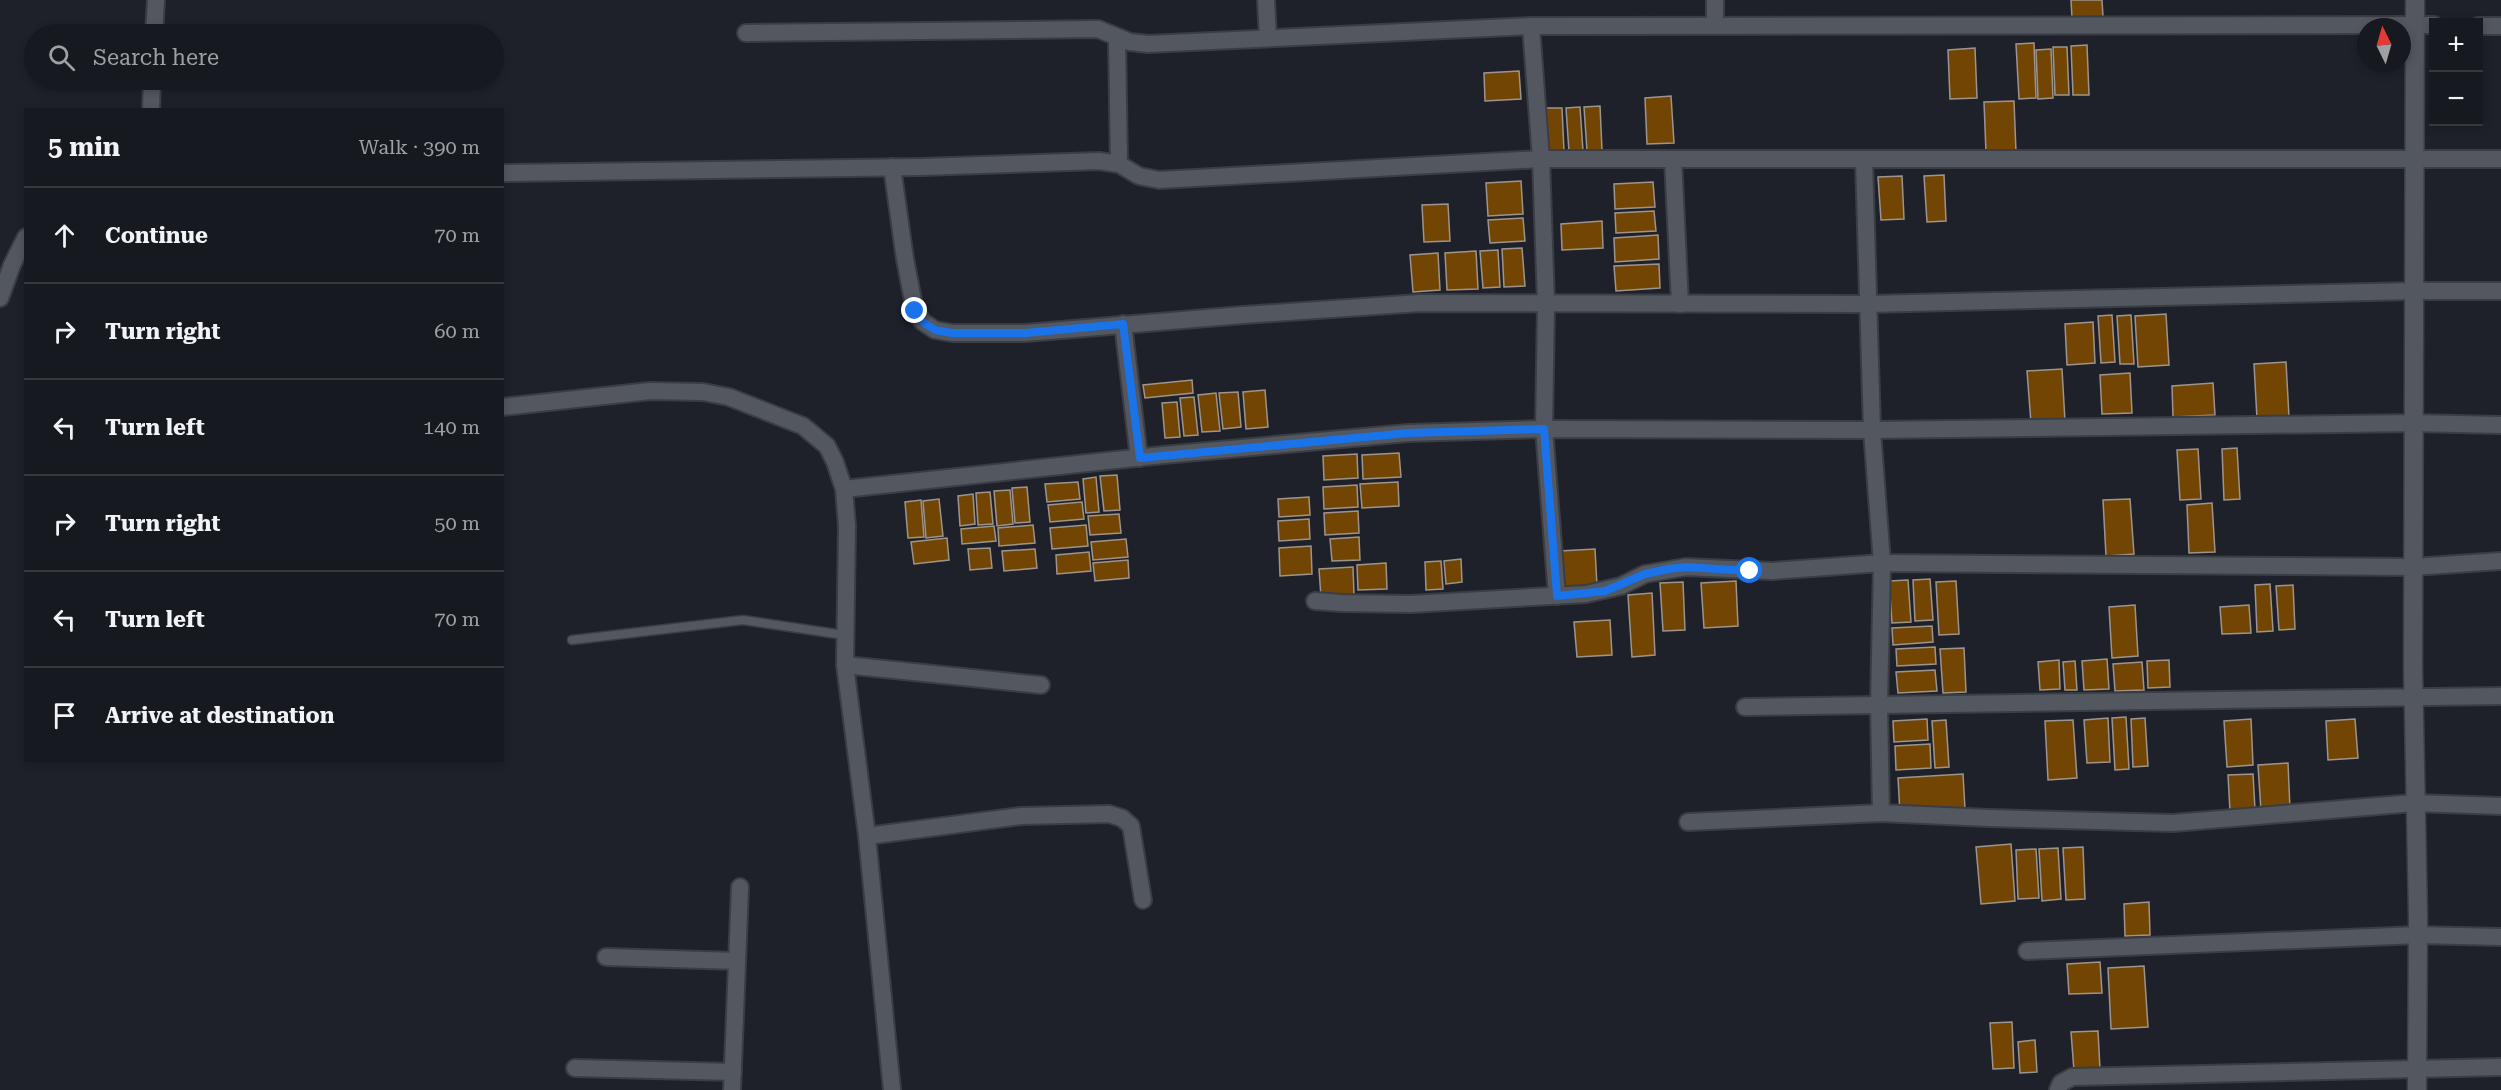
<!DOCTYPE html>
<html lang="en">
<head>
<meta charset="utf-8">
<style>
	:root { --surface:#16191f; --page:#1f2228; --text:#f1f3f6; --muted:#9ea0a4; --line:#35383d }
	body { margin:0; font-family:"Roboto Serif",serif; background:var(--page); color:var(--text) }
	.controls { position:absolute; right:18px; top:18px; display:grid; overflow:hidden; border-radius:0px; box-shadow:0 3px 9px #0003 }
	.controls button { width:54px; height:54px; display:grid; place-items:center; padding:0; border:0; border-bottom:2px solid var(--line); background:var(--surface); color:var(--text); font:30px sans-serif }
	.compass { position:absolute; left:2357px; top:18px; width:54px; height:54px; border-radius:50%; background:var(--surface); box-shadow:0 3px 9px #0003; rotate:355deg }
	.stop { position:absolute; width:18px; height:18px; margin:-14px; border:4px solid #1a73e8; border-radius:50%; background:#fff }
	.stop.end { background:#1a73e8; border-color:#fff; box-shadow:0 2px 6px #0008 }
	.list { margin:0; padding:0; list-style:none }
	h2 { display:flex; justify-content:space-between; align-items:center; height:78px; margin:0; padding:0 24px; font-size:26px }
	h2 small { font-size:20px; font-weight:400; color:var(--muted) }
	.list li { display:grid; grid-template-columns:39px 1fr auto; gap:18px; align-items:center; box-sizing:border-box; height:96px; padding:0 24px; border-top:2px solid var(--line) }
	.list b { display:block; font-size:22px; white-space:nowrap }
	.list em { font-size:20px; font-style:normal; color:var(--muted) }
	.icon { flex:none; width:33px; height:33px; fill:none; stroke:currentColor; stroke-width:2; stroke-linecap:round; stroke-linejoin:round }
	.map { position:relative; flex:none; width:2501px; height:1090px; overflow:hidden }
	.search { position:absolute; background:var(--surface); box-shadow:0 3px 9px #0003; left:24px; top:24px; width:480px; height:66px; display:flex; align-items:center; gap:15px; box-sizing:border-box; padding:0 21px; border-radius:33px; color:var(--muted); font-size:22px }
	.panel { position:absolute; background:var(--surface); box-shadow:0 3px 9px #0003; left:24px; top:108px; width:480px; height:654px; border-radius:0px }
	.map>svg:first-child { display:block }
</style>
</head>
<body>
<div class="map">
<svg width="2501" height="1090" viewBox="0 0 2501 1090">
	<rect width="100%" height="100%" fill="#1e2129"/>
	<g fill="#734502" stroke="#9d958d" stroke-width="1.5">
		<polygon points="2071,0 2102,0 2103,17 2072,18"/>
		<polygon points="2034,43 2036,98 2019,99 2016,44"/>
		<polygon points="2087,45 2089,95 2073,95 2071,46"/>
		<polygon points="2053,47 2067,47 2069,95 2055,95"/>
		<polygon points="1975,48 1977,98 1950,99 1948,50"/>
		<polygon points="2051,49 2053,98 2038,99 2036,50"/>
		<polygon points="1519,71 1521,99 1485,101 1484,73"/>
		<polygon points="1671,96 1674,143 1647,144 1645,98"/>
		<polygon points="2014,101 2016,152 1986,153 1984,102"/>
		<polygon points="1600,106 1602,150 1587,151 1584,107"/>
		<polygon points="1580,107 1583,151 1569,152 1566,108"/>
		<polygon points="1546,108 1562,108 1564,151 1549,151"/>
		<polygon points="1944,175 1946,221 1927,222 1924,176"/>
		<polygon points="1902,176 1904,219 1881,220 1878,177"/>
		<polygon points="1521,181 1523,214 1488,216 1486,183"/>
		<polygon points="1653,182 1655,207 1615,209 1614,184"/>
		<polygon points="1448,204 1450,241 1424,242 1422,205"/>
		<polygon points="1654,211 1656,231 1616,233 1615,213"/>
		<polygon points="1523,218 1525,241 1490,243 1488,220"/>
		<polygon points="1602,221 1603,248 1562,250 1561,224"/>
		<polygon points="1658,235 1659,259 1615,262 1614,238"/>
		<polygon points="1522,248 1525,286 1504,287 1502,249"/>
		<polygon points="1498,250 1500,287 1483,288 1480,251"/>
		<polygon points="1476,251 1478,289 1447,290 1445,253"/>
		<polygon points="1438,253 1440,290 1413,292 1410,255"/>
		<polygon points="1659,264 1660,288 1616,291 1614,266"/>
		<polygon points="2166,314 2169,365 2138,367 2135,316"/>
		<polygon points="2112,315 2115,362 2101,363 2098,316"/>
		<polygon points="2131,315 2134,364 2120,364 2117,316"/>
		<polygon points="2093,322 2095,363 2067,365 2065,324"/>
		<polygon points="2286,362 2289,417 2257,419 2254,364"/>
		<polygon points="2062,369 2065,421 2031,423 2027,371"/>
		<polygon points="2130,373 2132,413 2102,414 2100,375"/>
		<polygon points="1192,380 1193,393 1145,398 1143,385"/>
		<polygon points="2213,383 2215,415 2173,417 2172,386"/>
		<polygon points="1265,390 1268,427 1246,429 1243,392"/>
		<polygon points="1238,392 1241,427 1223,429 1219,393"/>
		<polygon points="1216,393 1220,431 1202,432 1198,395"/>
		<polygon points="1194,397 1198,435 1184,436 1180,398"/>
		<polygon points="1177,402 1180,437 1165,438 1162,403"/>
		<polygon points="2237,448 2240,499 2224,500 2222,449"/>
		<polygon points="2198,449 2201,499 2180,500 2177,450"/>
		<polygon points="1399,453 1401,477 1363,479 1362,455"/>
		<polygon points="1357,454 1358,478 1324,480 1323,456"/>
		<polygon points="1117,475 1120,510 1104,511 1100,476"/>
		<polygon points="1096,477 1099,512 1086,513 1083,479"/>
		<polygon points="1078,482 1080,499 1047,502 1045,484"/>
		<polygon points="1398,482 1399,506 1362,508 1360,484"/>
		<polygon points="1357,485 1358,507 1324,509 1323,487"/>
		<polygon points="1027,487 1030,522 1015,523 1012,488"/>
		<polygon points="1010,490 1013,524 997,526 994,491"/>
		<polygon points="990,492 993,524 978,525 976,493"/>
		<polygon points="973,494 975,524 960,526 958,496"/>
		<polygon points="1309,497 1310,515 1279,517 1278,499"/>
		<polygon points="939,499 943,536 926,538 923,501"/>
		<polygon points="2130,499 2134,554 2106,556 2103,500"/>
		<polygon points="921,500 924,537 908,538 905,502"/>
		<polygon points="1082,502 1084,519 1050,522 1048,505"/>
		<polygon points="2212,503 2215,552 2189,553 2187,505"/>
		<polygon points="1358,511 1359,533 1325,535 1324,513"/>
		<polygon points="1119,514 1121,533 1090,535 1088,516"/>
		<polygon points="1309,519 1310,539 1279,541 1278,521"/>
		<polygon points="1033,525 1035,543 999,546 998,528"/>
		<polygon points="1086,525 1088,546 1052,549 1050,528"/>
		<polygon points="994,526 996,541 962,544 961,529"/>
		<polygon points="1359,537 1360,560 1332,561 1330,539"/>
		<polygon points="947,538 949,560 914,564 911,542"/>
		<polygon points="1126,539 1128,557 1093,560 1091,542"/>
		<polygon points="1311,546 1312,574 1280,576 1279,548"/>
		<polygon points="990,548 992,568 970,570 968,549"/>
		<polygon points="1035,549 1037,568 1004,571 1002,551"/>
		<polygon points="1595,549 1597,586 1562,588 1560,551"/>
		<polygon points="1089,552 1091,571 1057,574 1056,555"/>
		<polygon points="1461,559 1462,582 1446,584 1444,561"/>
		<polygon points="1128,560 1129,578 1095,581 1093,563"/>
		<polygon points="1441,561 1443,589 1426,590 1425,562"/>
		<polygon points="1386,563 1387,589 1358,590 1357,565"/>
		<polygon points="1353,567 1354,595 1321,597 1319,569"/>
		<polygon points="1930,579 1933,620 1915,621 1913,580"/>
		<polygon points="1908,580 1911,622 1892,623 1889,581"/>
		<polygon points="1736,581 1738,626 1704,628 1701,583"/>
		<polygon points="1956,581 1959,634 1939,635 1936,582"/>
		<polygon points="1683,582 1685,630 1663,631 1660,583"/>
		<polygon points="2270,584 2273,631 2257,632 2255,585"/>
		<polygon points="2293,585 2295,629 2279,630 2276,586"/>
		<polygon points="1652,593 1655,655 1632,657 1628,595"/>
		<polygon points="2135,605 2138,656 2112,658 2109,607"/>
		<polygon points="2249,605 2251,633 2222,634 2220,607"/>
		<polygon points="1610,620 1612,655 1577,657 1574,622"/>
		<polygon points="1932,626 1933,642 1893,645 1892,628"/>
		<polygon points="1935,647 1936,664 1897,666 1896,649"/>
		<polygon points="1964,648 1966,692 1943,693 1940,649"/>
		<polygon points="2107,659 2109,689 2084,690 2082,661"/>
		<polygon points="2059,660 2060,689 2040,690 2038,662"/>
		<polygon points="2169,660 2170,687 2148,688 2147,661"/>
		<polygon points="2075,661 2077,690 2065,690 2063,662"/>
		<polygon points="2142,662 2144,690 2115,691 2113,664"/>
		<polygon points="1935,670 1937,691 1898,693 1896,672"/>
		<polygon points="2126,717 2129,769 2115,770 2112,718"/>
		<polygon points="2108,718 2110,762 2087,763 2084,720"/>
		<polygon points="2145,718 2148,766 2133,767 2131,719"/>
		<polygon points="1927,719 1928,740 1894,742 1893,721"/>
		<polygon points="2251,719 2253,765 2227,767 2224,721"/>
		<polygon points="2355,719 2358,758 2328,760 2326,721"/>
		<polygon points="1946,720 1949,767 1935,768 1932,721"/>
		<polygon points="2073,720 2077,778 2048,780 2045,721"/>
		<polygon points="1930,744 1931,768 1896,770 1895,746"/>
		<polygon points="2288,763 2290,809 2261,811 2258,765"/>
		<polygon points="1963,774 1965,809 1900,813 1898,778"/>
		<polygon points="2253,774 2255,809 2230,811 2228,775"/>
		<polygon points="2011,844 2015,901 1981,904 1976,847"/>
		<polygon points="2083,847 2085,899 2066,900 2063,848"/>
		<polygon points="2058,848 2061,899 2042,901 2039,849"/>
		<polygon points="2036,849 2039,898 2018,899 2016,850"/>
		<polygon points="2149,902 2150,935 2125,936 2124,904"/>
		<polygon points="2100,962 2102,993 2069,994 2067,964"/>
		<polygon points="2144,966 2148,1027 2111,1029 2108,968"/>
		<polygon points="2012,1022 2014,1068 1993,1069 1990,1023"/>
		<polygon points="2098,1031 2100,1069 2074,1071 2071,1032"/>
		<polygon points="2035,1040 2037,1072 2020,1073 2018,1042"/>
	</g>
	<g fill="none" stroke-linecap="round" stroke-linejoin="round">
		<g stroke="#3a3d43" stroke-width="11">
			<polyline id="lane" points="572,640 743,620 844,635"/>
		</g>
		<g stroke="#3a3d43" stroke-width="20">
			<g id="street">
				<polyline points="1266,0 1268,38"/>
				<polyline points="1715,0 1715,25"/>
				<polyline points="1531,26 1541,159 1546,304 1544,429 1557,596"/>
				<polyline points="2478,26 2500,26"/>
				<polyline points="746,33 1098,29 1130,42 1148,44 1531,26 2434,25"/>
				<polyline points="154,34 156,0"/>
				<polyline points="1117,38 1119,164"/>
				<polyline points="151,110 152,80"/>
				<polyline points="1673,159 1680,304"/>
				<polyline points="1864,160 1872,430 1882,563 1879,705 2501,696"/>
				<polyline points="892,167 905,259 915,311 923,322 935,330 952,333 1025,333 1243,315 1420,303 1868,304 2414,291 2501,291"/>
				<polyline points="502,173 921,167 1099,161 1119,164 1139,176 1159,180 1541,159 2501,159"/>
				<polyline points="0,298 12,265 26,237"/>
				<polyline points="1123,324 1139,458"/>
				<polyline points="502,407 650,391 703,392 729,397 803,426 827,446 835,462 844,489 847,526 845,665 867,836 892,1090"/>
				<polyline points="844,489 1163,455 1408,433 1544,429 1872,430 2413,423 2501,425"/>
				<polyline points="1315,601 1342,603 1411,604 1586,594 1621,586 1645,574 1686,567 1772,571 1882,563 2413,567 2501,561"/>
				<polyline points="845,665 1041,685"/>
				<polyline points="1745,707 1879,705 1881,813"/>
				<polyline points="1688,822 1881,813 1989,818 2173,823 2414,803 2501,806"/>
				<polyline points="867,836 1021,816 1109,814 1122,818 1131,826 1143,900"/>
				<polyline points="2027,951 2418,935 2501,937"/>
				<polyline points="606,957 737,961"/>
				<polyline points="575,1068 733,1072"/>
				<polyline points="732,1090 740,887"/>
				<polyline points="2058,1090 2061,1083 2072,1077 2501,1067"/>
			</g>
		</g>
		<g stroke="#3a3d43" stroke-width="21">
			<polyline id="secondary" points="2415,0 2413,667 2418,916 2417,1090"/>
		</g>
		<use href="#lane" stroke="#53575f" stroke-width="8"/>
		<use href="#street" stroke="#53575f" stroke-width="16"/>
		<use href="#secondary" stroke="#53575f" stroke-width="18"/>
	</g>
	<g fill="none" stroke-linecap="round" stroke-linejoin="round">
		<polyline stroke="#1a73e8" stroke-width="8" points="915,311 923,322 935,330 952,333 1025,333 1123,324 1140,458 1408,433 1544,429 1557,596 1605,591 1645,574 1668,569 1686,567 1750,571"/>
	</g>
</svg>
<div class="controls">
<button>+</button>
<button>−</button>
</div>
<svg class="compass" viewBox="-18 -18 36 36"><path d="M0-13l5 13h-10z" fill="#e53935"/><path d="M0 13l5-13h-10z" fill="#9ea0a4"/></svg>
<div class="stop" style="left:1750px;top:571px"></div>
<div class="stop end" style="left:915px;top:311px"></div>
<div class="search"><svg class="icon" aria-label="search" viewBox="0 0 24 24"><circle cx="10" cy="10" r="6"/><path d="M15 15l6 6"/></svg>Search here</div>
<section class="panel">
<h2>5 min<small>Walk · 390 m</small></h2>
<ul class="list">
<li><svg class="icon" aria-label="ahead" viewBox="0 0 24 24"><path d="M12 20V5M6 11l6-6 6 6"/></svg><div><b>Continue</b></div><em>70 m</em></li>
<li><svg class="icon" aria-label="right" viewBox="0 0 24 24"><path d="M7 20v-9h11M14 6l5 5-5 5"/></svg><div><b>Turn right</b></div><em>60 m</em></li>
<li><svg class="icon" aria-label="left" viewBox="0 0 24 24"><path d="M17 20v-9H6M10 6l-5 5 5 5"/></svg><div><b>Turn left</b></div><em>140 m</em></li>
<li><svg class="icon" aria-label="right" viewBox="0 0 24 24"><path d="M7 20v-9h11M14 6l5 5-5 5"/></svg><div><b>Turn right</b></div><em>50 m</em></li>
<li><svg class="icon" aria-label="left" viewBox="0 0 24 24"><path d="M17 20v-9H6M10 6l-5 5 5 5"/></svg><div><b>Turn left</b></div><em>70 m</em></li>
<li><svg class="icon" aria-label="arrive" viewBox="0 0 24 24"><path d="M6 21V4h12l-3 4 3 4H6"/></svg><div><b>Arrive at destination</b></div></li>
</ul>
</section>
</div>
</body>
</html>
